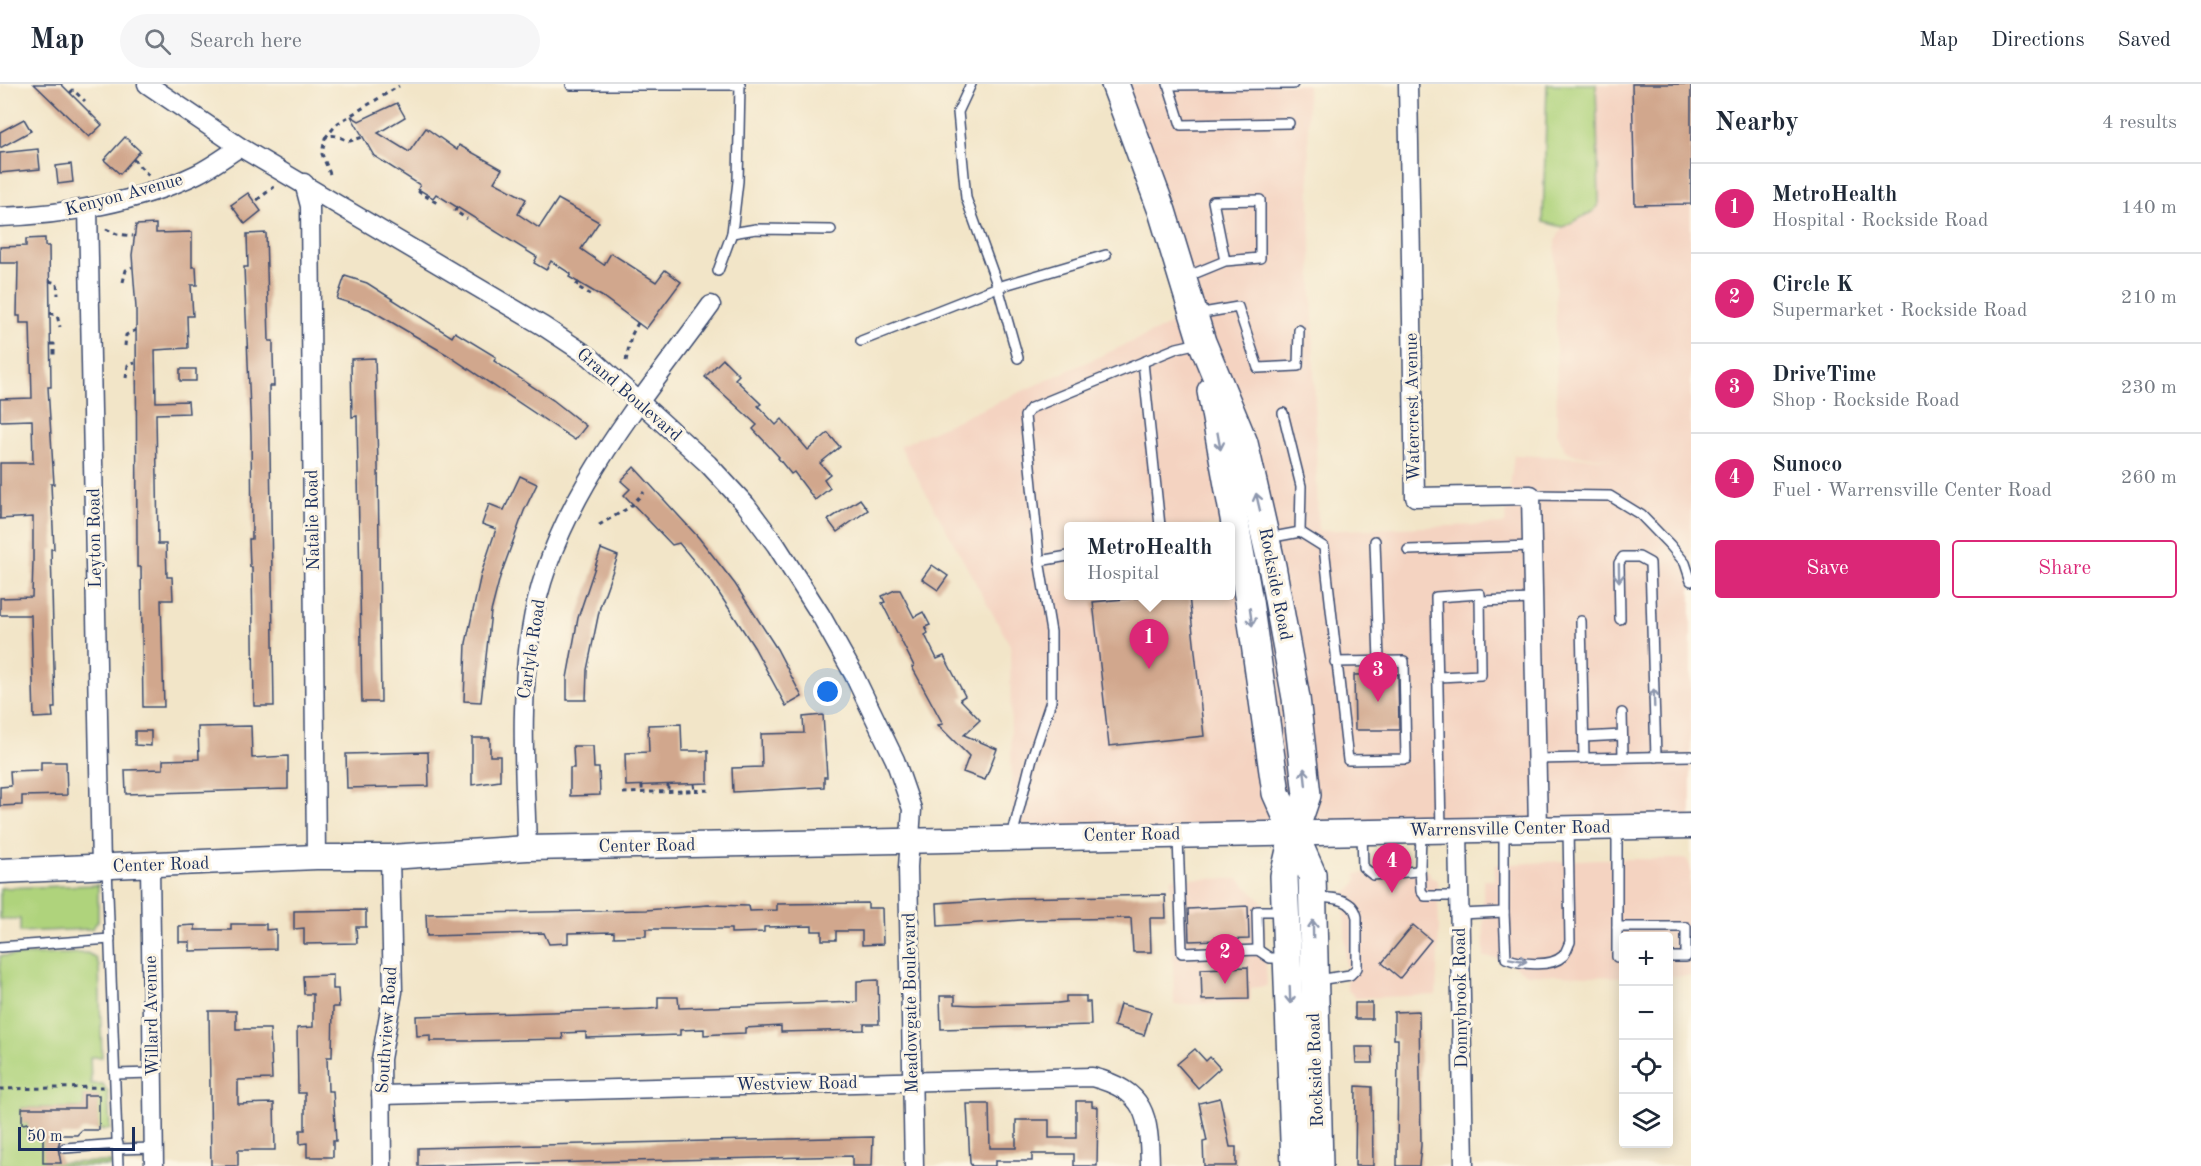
<!DOCTYPE html>
<html lang="en">
<head>
<meta charset="utf-8">
<style>
	:root { --surface:#fff; --page:#f6f6f7; --text:#1f2937; --muted:#747a83; --line:#e0e1e3; --accent:#db2777 }
	body { margin:0; font-family:"Old Standard TT",serif; background:var(--page); color:var(--text) }
	.controls { position:absolute; right:18px; bottom:18px; display:grid; overflow:hidden; border-radius:6px; box-shadow:0 3px 15px #0003 }
	.controls button { width:54px; height:54px; display:grid; place-items:center; padding:0; border:0; border-bottom:2px solid var(--line); background:var(--surface); color:var(--text); font:30px sans-serif }
	.scale { position:absolute; left:18px; bottom:15px; width:117px; box-sizing:border-box; padding-left:6px; border:3px solid #1b2f5e; border-top:0; font-size:16px; line-height:21px; white-space:nowrap; color:#1b2f5e; -webkit-text-stroke:4px #fcf5e5; paint-order:stroke }
	.you { position:absolute; left:828px; top:608px; width:21px; height:21px; margin:-15px; border:4px solid #fff; border-radius:50%; background:#1a73e8; box-shadow:0 0 0 9px #1a73e833 }
	.badge { display:grid; place-items:center; width:39px; height:39px; border-radius:50%; background:var(--accent); color:#fff; font-size:20px; font-weight:700 }
	.pin { position:absolute; translate:-50% -50px; filter:drop-shadow(0 2px 3px #0008) }
	.pin::after { content:''; position:absolute; top:32px; width:21px; height:18px; background:inherit; clip-path:polygon(0 0,100% 0,50% 100%) }
	.popup { position:absolute; left:1064px; top:438px; width:171px; height:78px; box-sizing:border-box; display:grid; place-content:center; border-radius:6px; background:var(--surface); filter:drop-shadow(0 2px 4px #0005); font-size:20px; white-space:nowrap; color:var(--muted) }
	.popup b { font-size:22px; color:var(--text) }
	.popup::after { content:''; position:absolute; left:50%; top:100%; margin-left:-12px; border:12px solid transparent; border-top-color:var(--surface) }
	.list { margin:0; padding:0; list-style:none }
	h2 { display:flex; justify-content:space-between; align-items:center; height:78px; margin:0; padding:0 24px; font-size:26px }
	h2 small { font-size:20px; font-weight:400; color:var(--muted) }
	.list li { display:grid; grid-template-columns:39px 1fr auto; gap:18px; align-items:center; box-sizing:border-box; height:90px; padding:0 24px; border-top:2px solid var(--line) }
	.list b { display:block; font-size:22px; white-space:nowrap }
	.list p { margin:0; font-size:20px; white-space:nowrap; color:var(--muted) }
	.list em { font-size:20px; font-style:normal; color:var(--muted) }
	.actions { display:flex; gap:12px; padding:18px 24px }
	.actions a { flex:1; padding:14px 0; border:2px solid var(--accent); border-radius:6px; text-align:center; font-size:21px; color:var(--accent) }
	.actions .main { background:var(--accent); color:#fff }
	.icon { flex:none; width:33px; height:33px; fill:none; stroke:currentColor; stroke-width:2; stroke-linecap:round; stroke-linejoin:round }
	.map { position:relative; flex:none; width:1691px; height:1082px; overflow:hidden }
	header { display:flex; align-items:center; gap:36px; box-sizing:border-box; height:84px; padding:0 30px; background:var(--surface); border-bottom:2px solid var(--line) }
	header strong { font-size:28px }
	nav { display:flex; gap:33px; margin-inline-start:auto; font-size:21px }
	.search { width:420px; height:54px; background:var(--page); display:flex; align-items:center; gap:15px; box-sizing:border-box; padding:0 21px; border-radius:33px; color:var(--muted); font-size:22px }
	main { display:flex }
	aside { flex:1; background:var(--surface) }
	.map>svg:first-child { display:block }
</style>
</head>
<body>
<header>
<strong>Map</strong>
<div class="search"><svg class="icon" aria-label="search" viewBox="0 0 24 24"><circle cx="10" cy="10" r="6"/><path d="M15 15l6 6"/></svg>Search here</div>
<nav><a>Map</a><a>Directions</a><a>Saved</a></nav>
</header>
<main>
<div class="map">
<svg width="1691" height="1082" viewBox="0 0 1691 1082">
	<rect width="100%" height="100%" fill="#fcf5e5"/>
	<filter id="ink" filterUnits="userSpaceOnUse"><feTurbulence type="fractalNoise" baseFrequency=".0167" numOctaves="2"/><feDisplacementMap in="SourceGraphic" scale="12" xChannelSelector="R" yChannelSelector="G"/><feConvolveMatrix kernelMatrix="1 2 1 2 8 2 1 2 1" color-interpolation-filters="sRGB"/></filter>
	<filter id="wash" filterUnits="userSpaceOnUse"><feTurbulence type="fractalNoise" baseFrequency=".008" numOctaves="4" result="noise"/><feDisplacementMap in="SourceGraphic" scale="24" xChannelSelector="R" yChannelSelector="G"/><feGaussianBlur stdDeviation="1.35" result="paint"/><feColorMatrix in="noise" values="0 0 0 0 0 0 0 0 0 0 0 0 0 0 0 0 0 1.4 0 .05"/><feComposite in="paint" operator="in"/></filter>
	<g filter="url(#wash)">
		<rect width="100%" height="100%" fill="#f2e5c8"/>
		<g fill="#f4d3c1" fill-rule="evenodd">
			<path d="M1115,0H1307L1318,447L1505,440L1514,371L1616,375L1575,371L1565,366L1557,349L1555,157L1563,143L1594,127L1599,119L1596,0H1691V742L1012,753L1010,561L900,362L1194,230ZM1068,442H1230V512H1068Z"/>
			<polygon points="1598,775 1687,775 1691,785 1687,834 1691,834 1691,892 1669,892 1668,852 1624,852 1623,893 1527,890 1506,876 1484,873 1483,796 1494,796 1495,781"/>
			<polygon points="1401,785 1429,787 1430,793 1437,796 1439,843 1436,911 1356,914 1347,905 1344,808 1352,805 1357,796 1356,790"/>
			<polygon points="1171,794 1239,795 1263,819 1267,902 1251,904 1250,918 1174,921"/>
		</g>
		<g fill="#afd37c" stroke="#65816d" stroke-width="1.5">
			<polygon points="1547,0 1596,0 1599,119 1594,127 1563,143 1543,138"/>
			<polygon points="98,801 98,837 92,845 20,848 20,835 0,835 0,804"/>
			<polygon points="87,869 95,873 99,882 102,973 90,973 91,1000 103,1000 108,1009 110,1045 99,1046 84,1011 84,1024 22,1024 22,1039 28,1039 28,1048 43,1048 44,1079 111,1078 111,1082 0,1082 0,872"/>
		</g>
		<g id="blocks">
			<g fill="#d1a78d">
				<polygon points="34,0 61,0 102,41 89,53"/>
				<polygon points="1632,0 1691,0 1691,120 1635,121"/>
				<polygon points="397,19 405,33 378,49 409,68 426,44 457,66 459,61 502,85 494,98 526,115 518,130 539,144 558,115 599,138 581,165 604,181 611,169 656,198 665,186 681,198 646,245 603,213 569,193 571,190 551,177 546,186 534,179 537,173 436,110 433,114 418,105 420,101 374,72 351,32 359,37"/>
				<polygon points="24,35 31,47 0,64 0,48"/>
				<polygon points="125,53 140,67 120,90 104,76"/>
				<polygon points="38,65 40,85 0,89 0,69"/>
				<polygon points="71,80 73,98 58,100 56,82"/>
				<polygon points="248,109 261,127 245,140 231,121"/>
				<polygon points="156,140 156,149 192,148 192,183 196,183 197,201 191,201 193,232 187,232 188,264 155,266 156,318 188,317 189,329 156,330 158,460 166,460 167,493 172,493 173,516 161,516 164,623 143,623 141,483 137,483 137,461 136,224 132,171 136,141"/>
				<polygon points="266,149 269,257 273,257 273,270 274,302 269,302 274,622 254,622 252,483 250,483 249,455 252,455 251,350 244,183 248,183 247,150"/>
				<polygon points="45,154 45,162 49,162 51,303 48,303 54,400 51,400 54,465 51,465 55,624 52,624 53,633 34,634 31,531 0,531 0,514 32,513 33,477 33,433 0,435 0,379 33,379 32,336 0,337 0,315 32,314 30,239 20,239 20,232 17,232 18,179 0,179 0,163 26,162 26,155"/>
				<polygon points="345,192 367,199 452,253 455,248 496,273 494,277 553,316 586,342 575,356 446,270 369,225 337,215"/>
				<polygon points="375,274 378,381 381,618 362,618 357,332 352,333 351,275"/>
				<polygon points="723,275 739,291 735,295 761,320 758,322 776,341 782,335 808,366 828,349 840,363 820,379 830,390 824,395 830,404 815,416 794,388 791,390 778,374 779,373 753,345 757,341 705,293"/>
				<rect x="180" y="285" width="16" height="12"/>
				<polygon points="634,383 699,454 735,500 777,565 802,613 786,622 754,563 713,500 679,459 672,461 624,411 630,405 621,397"/>
				<polygon points="520,392 537,400 524,427 500,493 491,528 481,618 464,617 466,559 481,490 496,445 482,440 489,420 504,426"/>
				<polygon points="860,415 868,426 837,448 828,436"/>
				<polygon points="601,465 618,472 600,523 587,586 586,616 567,616 567,594 578,534"/>
				<polygon points="932,481 948,492 938,506 922,495"/>
				<polygon points="895,506 900,506 914,533 923,528 930,541 925,543 928,549 925,551 937,575 944,572 965,612 960,615 980,636 964,651 997,665 985,696 963,688 969,672 938,641 943,640 917,592 912,583 914,582 882,519 885,518 882,512"/>
				<polygon points="1156,512 1189,512 1204,652 1109,662 1093,518"/>
				<polygon points="1398,590 1399,646 1355,646 1354,591"/>
				<polygon points="823,631 827,693 824,693 824,703 733,708 732,684 762,683 761,650 804,649 803,633"/>
				<polygon points="681,640 682,667 708,667 708,699 626,702 625,669 649,668 648,641"/>
				<polygon points="251,642 252,674 288,672 288,705 126,710 125,686 163,685 163,676 199,675 198,643"/>
				<polygon points="135,647 151,647 151,662 135,661"/>
				<polygon points="472,654 490,654 490,672 500,672 500,697 472,701"/>
				<polygon points="573,662 593,662 594,684 599,684 600,711 570,712 570,684 574,684"/>
				<polygon points="428,668 429,702 347,704 346,670"/>
				<polygon points="41,678 66,678 67,711 22,712 22,721 0,722 0,703 11,702 10,687 41,686"/>
				<polygon points="1165,811 1166,834 1150,834 1151,868 1133,868 1131,834 1021,836 938,842 937,819 1012,814"/>
				<polygon points="868,819 868,824 882,824 883,860 862,861 862,847 836,847 836,856 822,856 822,847 812,847 812,842 764,843 764,848 731,849 731,845 646,845 646,852 614,853 614,848 568,849 568,859 549,860 544,849 427,852 426,830 646,826 708,821 749,822 750,827 777,826 777,820"/>
				<polygon points="1248,822 1249,855 1189,857 1188,825"/>
				<polygon points="366,826 366,843 356,843 357,859 304,860 304,844 294,845 294,827"/>
				<polygon points="231,840 266,840 266,846 276,845 276,865 190,867 190,858 179,858 179,842 195,841 195,846 231,846"/>
				<polygon points="1413,841 1431,856 1400,894 1382,879"/>
				<polygon points="1248,883 1249,915 1202,916 1201,885"/>
				<polygon points="333,891 333,905 338,905 339,923 333,923 332,973 327,973 328,1007 333,1007 336,1057 333,1057 333,1073 307,1073 307,1059 300,1060 300,1046 305,1046 305,1009 298,1009 297,944 313,943 313,910 304,910 303,892"/>
				<polygon points="878,896 879,940 864,940 864,946 781,948 781,942 745,944 745,949 719,950 704,951 704,945 680,946 680,951 586,954 586,948 562,949 563,955 470,957 430,957 430,951 417,952 416,932 649,925 658,924 658,913 678,913 679,924 857,918 857,897"/>
				<polygon points="940,912 955,912 955,920 974,921 1058,919 1066,918 1066,912 1086,912 1086,918 1090,918 1091,941 941,945"/>
				<rect x="1355" y="919" width="17" height="16"/>
				<polygon points="1120,920 1151,928 1144,951 1114,942"/>
				<polygon points="209,927 236,927 236,945 270,945 272,995 238,996 238,1020 274,1019 275,1066 238,1066 238,1082 211,1082"/>
				<polygon points="1419,927 1421,1061 1419,1082 1397,1082 1398,955 1394,955 1394,928"/>
				<polygon points="1355,963 1372,963 1373,979 1356,979"/>
				<polygon points="1195,965 1206,977 1210,973 1220,984 1198,1004 1177,980"/>
				<polygon points="1356,1002 1372,1003 1373,1082 1355,1082"/>
				<polygon points="84,1011 99,1011 99,1046 82,1046 77,1051 61,1051 58,1064 61,1079 43,1079 43,1048 28,1048 28,1039 22,1040 22,1024 84,1024"/>
				<polygon points="1220,1014 1230,1063 1236,1063 1236,1082 1204,1082 1203,1058 1207,1057 1199,1019"/>
				<polygon points="1076,1017 1092,1017 1092,1022 1098,1023 1097,1082 1074,1082 1074,1070 1032,1070 1032,1077 995,1077 995,1082 972,1082 970,1079 967,1020 989,1020 990,1064 1016,1064 1016,1036 1049,1036 1049,1054 1076,1054"/>
				<polygon points="873,1053 872,1082 852,1082 852,1072 418,1082 418,1064"/>
			</g>
		</g>
	</g>
	<g filter="url(#ink)">
		<use href="#blocks" fill-opacity="0" stroke="#3b4a6e" stroke-width="1.5"/>
		<g fill="none" stroke-linecap="round" stroke-linejoin="round">
			<g stroke="#3b4a6e" stroke-width="12">
				<g id="service">
					<polyline points="971,0 958,28 966,114 998,203 1018,274"/>
					<polyline points="1168,0 1181,41 1289,39"/>
					<polyline points="571,1 740,1"/>
					<polyline points="1169,1 1293,0"/>
					<polyline points="732,149 756,145 831,146"/>
					<polyline points="718,187 732,149 738,97 740,0"/>
					<polyline points="1186,193 1225,177 1260,174 1260,116 1213,117 1225,177"/>
					<polyline points="1197,230 1238,223 1258,284 1298,282 1299,246"/>
					<polyline points="861,257 998,203 1106,171"/>
					<polyline points="1143,278 1160,442"/>
					<polyline points="1531,411 1610,412 1641,431 1670,461 1685,479 1691,497"/>
					<polyline points="1300,448 1324,463 1348,676 1406,675 1404,577 1335,578"/>
					<polyline points="1268,454 1300,448 1301,402 1283,329"/>
					<polyline points="1375,457 1379,577"/>
					<polyline points="1408,466 1532,462"/>
					<polyline points="1039,477 1068,472"/>
					<polyline points="1481,517 1532,515"/>
					<polyline points="1620,535 1619,479 1623,473 1639,473 1650,479 1656,673"/>
					<polyline points="1581,537 1584,674"/>
					<polyline points="1438,593 1481,591 1480,510 1436,513 1441,746"/>
					<polyline points="1622,629 1623,673"/>
					<polyline points="1584,653 1622,651"/>
					<polyline points="1535,675 1691,672"/>
					<polyline points="1617,745 1617,873 1624,873"/>
					<polyline points="1362,749 1363,783 1373,791 1417,787 1420,783 1421,749"/>
					<polyline points="1012,753 1032,674 1051,617 1051,548 1040,482 1025,332 1031,324 1177,264 1199,259"/>
					<polyline points="1178,753 1182,869 1258,866 1270,874 1284,874"/>
					<polyline points="107,783 118,1082"/>
					<polyline points="1420,783 1421,807 1425,812 1460,812"/>
					<path d="M1315,813C1331,814 1353,813 1357,833V884L1350,891L1318,896"/>
					<path d="M1504,828L1506,874C1520,880 1550,884 1563,872C1566,869 1568,862 1570,858L1568,744"/>
					<polyline points="1460,830 1504,828 1504,747"/>
					<polyline points="1617,843 1686,843 1686,873 1668,873"/>
					<polyline points="0,863 110,855"/>
					<polyline points="1258,866 1257,827 1284,827"/>
					<polyline points="115,990 153,989"/>
					<polyline points="65,1064 118,1060"/>
					<polyline points="118,1065 154,1064"/>
				</g>
			</g>
			<g stroke="#3b4a6e" stroke-width="21">
				<g id="minor">
					<polyline points="147,0 240,63 543,242 590,273 708,380 746,421 776,461 820,530 853,589 895,676 912,725 908,783 914,1082"/>
					<polyline points="1408,0 1415,413 1531,411 1538,744"/>
					<polyline points="304,99 310,122 316,773"/>
					<polyline points="88,124 101,783"/>
					<path d="M0,133C65,131 139,118 197,90C213,82 226,72 240,63"/>
					<polyline points="1458,745 1464,1082"/>
					<path d="M527,764C525,691 519,618 531,546C550,422 640,319 711,221"/>
					<polyline points="150,782 154,1082"/>
					<path d="M381,1011L1092,993C1146,1007 1149,1031 1150,1082"/>
					<polyline points="382,1082 381,975 393,908 390,773"/>
				</g>
			</g>
			<g stroke="#3b4a6e" stroke-width="27">
				<polyline id="secondary" points="0,787 316,773 390,773 527,764 1691,742"/>
			</g>
			<g stroke="#3b4a6e" stroke-width="30">
				<g id="primary">
					<polyline points="1115,0 1162,127 1202,258 1244,359 1272,482 1296,614 1307,711 1294,749 1284,792 1295,1082"/>
					<polyline points="1211,307 1249,517 1276,709 1312,790 1319,1082"/>
				</g>
			</g>
			<g stroke="#3b4a6e" stroke-width="3" stroke-dasharray="4.5 4.5" stroke-linecap="butt">
				<polyline points="70,9 73,6 85,17"/>
				<polyline points="325,54 338,39 399,2"/>
				<polyline points="133,75 149,92"/>
				<path d="M330,90L322,70L325,54C334,48 340,54 350,57L363,53"/>
				<polyline points="420,106 419,108 437,119"/>
				<polyline points="257,116 274,103"/>
				<polyline points="457,123 455,127 467,135"/>
				<polyline points="106,145 117,150 133,152"/>
				<polyline points="49,197 57,199 58,211"/>
				<polyline points="123,198 126,186 132,183"/>
				<polyline points="579,198 576,202 590,210"/>
				<polyline points="50,229 57,231 60,243"/>
				<polyline points="51,260 54,260 54,275"/>
				<polyline points="125,262 126,251 136,246"/>
				<polyline points="626,277 631,252 638,239"/>
				<polyline points="126,294 128,281 135,279"/>
				<polyline points="599,441 630,423 644,408"/>
				<polyline points="694,700 695,707"/>
				<polyline points="642,701 642,708"/>
				<polyline points="668,701 668,707"/>
				<polyline points="623,709 713,706"/>
				<polyline points="0,1005 105,1003"/>
			</g>
			<use href="#service" stroke="#fff" stroke-width="9"/>
			<use href="#minor" stroke="#fff" stroke-width="18"/>
			<use href="#secondary" stroke="#fff" stroke-width="24"/>
			<use href="#primary" stroke="#fff" stroke-width="27"/>
		</g>
		<defs><path id="oneway-shaft" d="M-6 0H5M1.5-3L5.5 0L1.5 3" fill="none" stroke-width="1.6" stroke-linecap="round" stroke-linejoin="round" transform="scale(1.5)"/></defs>
		<g stroke="#8d97ae">
			<use href="#oneway-shaft" transform="translate(1219 357) rotate(80)"/>
			<use href="#oneway-shaft" transform="translate(1258 418) rotate(-103)"/>
			<use href="#oneway-shaft" transform="translate(1619 489) rotate(89)"/>
			<use href="#oneway-shaft" transform="translate(1251 533) rotate(82)"/>
			<use href="#oneway-shaft" transform="translate(1654 614) rotate(-92)"/>
			<use href="#oneway-shaft" transform="translate(1305 693) rotate(-96)"/>
			<use href="#oneway-shaft" transform="translate(1313 845) rotate(-91)"/>
			<use href="#oneway-shaft" transform="translate(1518 876) rotate(10)"/>
			<use href="#oneway-shaft" transform="translate(1290 911) rotate(88)"/>
		</g>
	</g>
	<g text-anchor="middle" dominant-baseline="central" stroke-width="6" stroke-linejoin="round" paint-order="stroke">
		<g font-size="18" fill="#1b2f5e" stroke="#fcf5e5">
			<text transform="translate(124 111) rotate(-15)">Kenyon Avenue</text>
			<text transform="translate(629 311) rotate(41)">Grand Boulevard</text>
			<text transform="translate(1413 323) rotate(-91)">Watercrest Avenue</text>
			<text transform="translate(313 436) rotate(-91)">Natalie Road</text>
			<text transform="translate(95 454) rotate(-91)">Leyton Road</text>
			<text transform="translate(1275 500) rotate(79)">Rockside Road</text>
			<text transform="translate(532 565) rotate(-81)">Carlyle Road</text>
			<text transform="translate(1510 745) rotate(-1)">Warrensville Center Road</text>
			<text transform="translate(1132 751) rotate(-1)">Center Road</text>
			<text transform="translate(647 762) rotate(-1)">Center Road</text>
			<text transform="translate(161 781) rotate(-2)">Center Road</text>
			<text transform="translate(1461 914) rotate(-91)">Donnybrook Road</text>
			<text transform="translate(911 919) rotate(-91)">Meadowgate Boulevard</text>
			<text transform="translate(152 932) rotate(-91)">Willard Avenue</text>
			<text transform="translate(387 946) rotate(-86)">Southview Road</text>
			<text transform="translate(1316 986) rotate(-92)">Rockside Road</text>
			<text transform="translate(797 1000) rotate(-1)">Westview Road</text>
		</g>
	</g>
</svg>
<div class="controls">
<button>+</button>
<button>−</button>
<button><svg class="icon" aria-label="locate" viewBox="0 0 24 24"><circle cx="12" cy="12" r="6"/><path d="M12 2v4M12 18v4M2 12h4M18 12h4"/></svg></button>
<button><svg class="icon" aria-label="layers" viewBox="0 0 24 24"><path d="M12 4l9 5-9 5-9-5zM3 14l9 5 9-5"/></svg></button>
</div>
<div class="scale">50 m</div>
<div class="you"></div>
<div class="pin badge" style="left:1149px;top:585px">1</div>
<div class="popup"><b>MetroHealth</b>Hospital</div>
<div class="pin badge" style="left:1225px;top:900px">2</div>
<div class="pin badge" style="left:1378px;top:618px">3</div>
<div class="pin badge" style="left:1392px;top:809px">4</div>
</div>
<aside>
<h2>Nearby<small>4 results</small></h2>
<ul class="list">
<li><span class="badge">1</span><div><b>MetroHealth</b><p>Hospital · Rockside Road</p></div><em>140 m</em></li>
<li><span class="badge">2</span><div><b>Circle K</b><p>Supermarket · Rockside Road</p></div><em>210 m</em></li>
<li><span class="badge">3</span><div><b>DriveTime</b><p>Shop · Rockside Road</p></div><em>230 m</em></li>
<li><span class="badge">4</span><div><b>Sunoco</b><p>Fuel · Warrensville Center Road</p></div><em>260 m</em></li>
</ul>
<div class="actions"><a class="main">Save</a><a>Share</a></div>
</aside>
</main>
</body>
</html>
